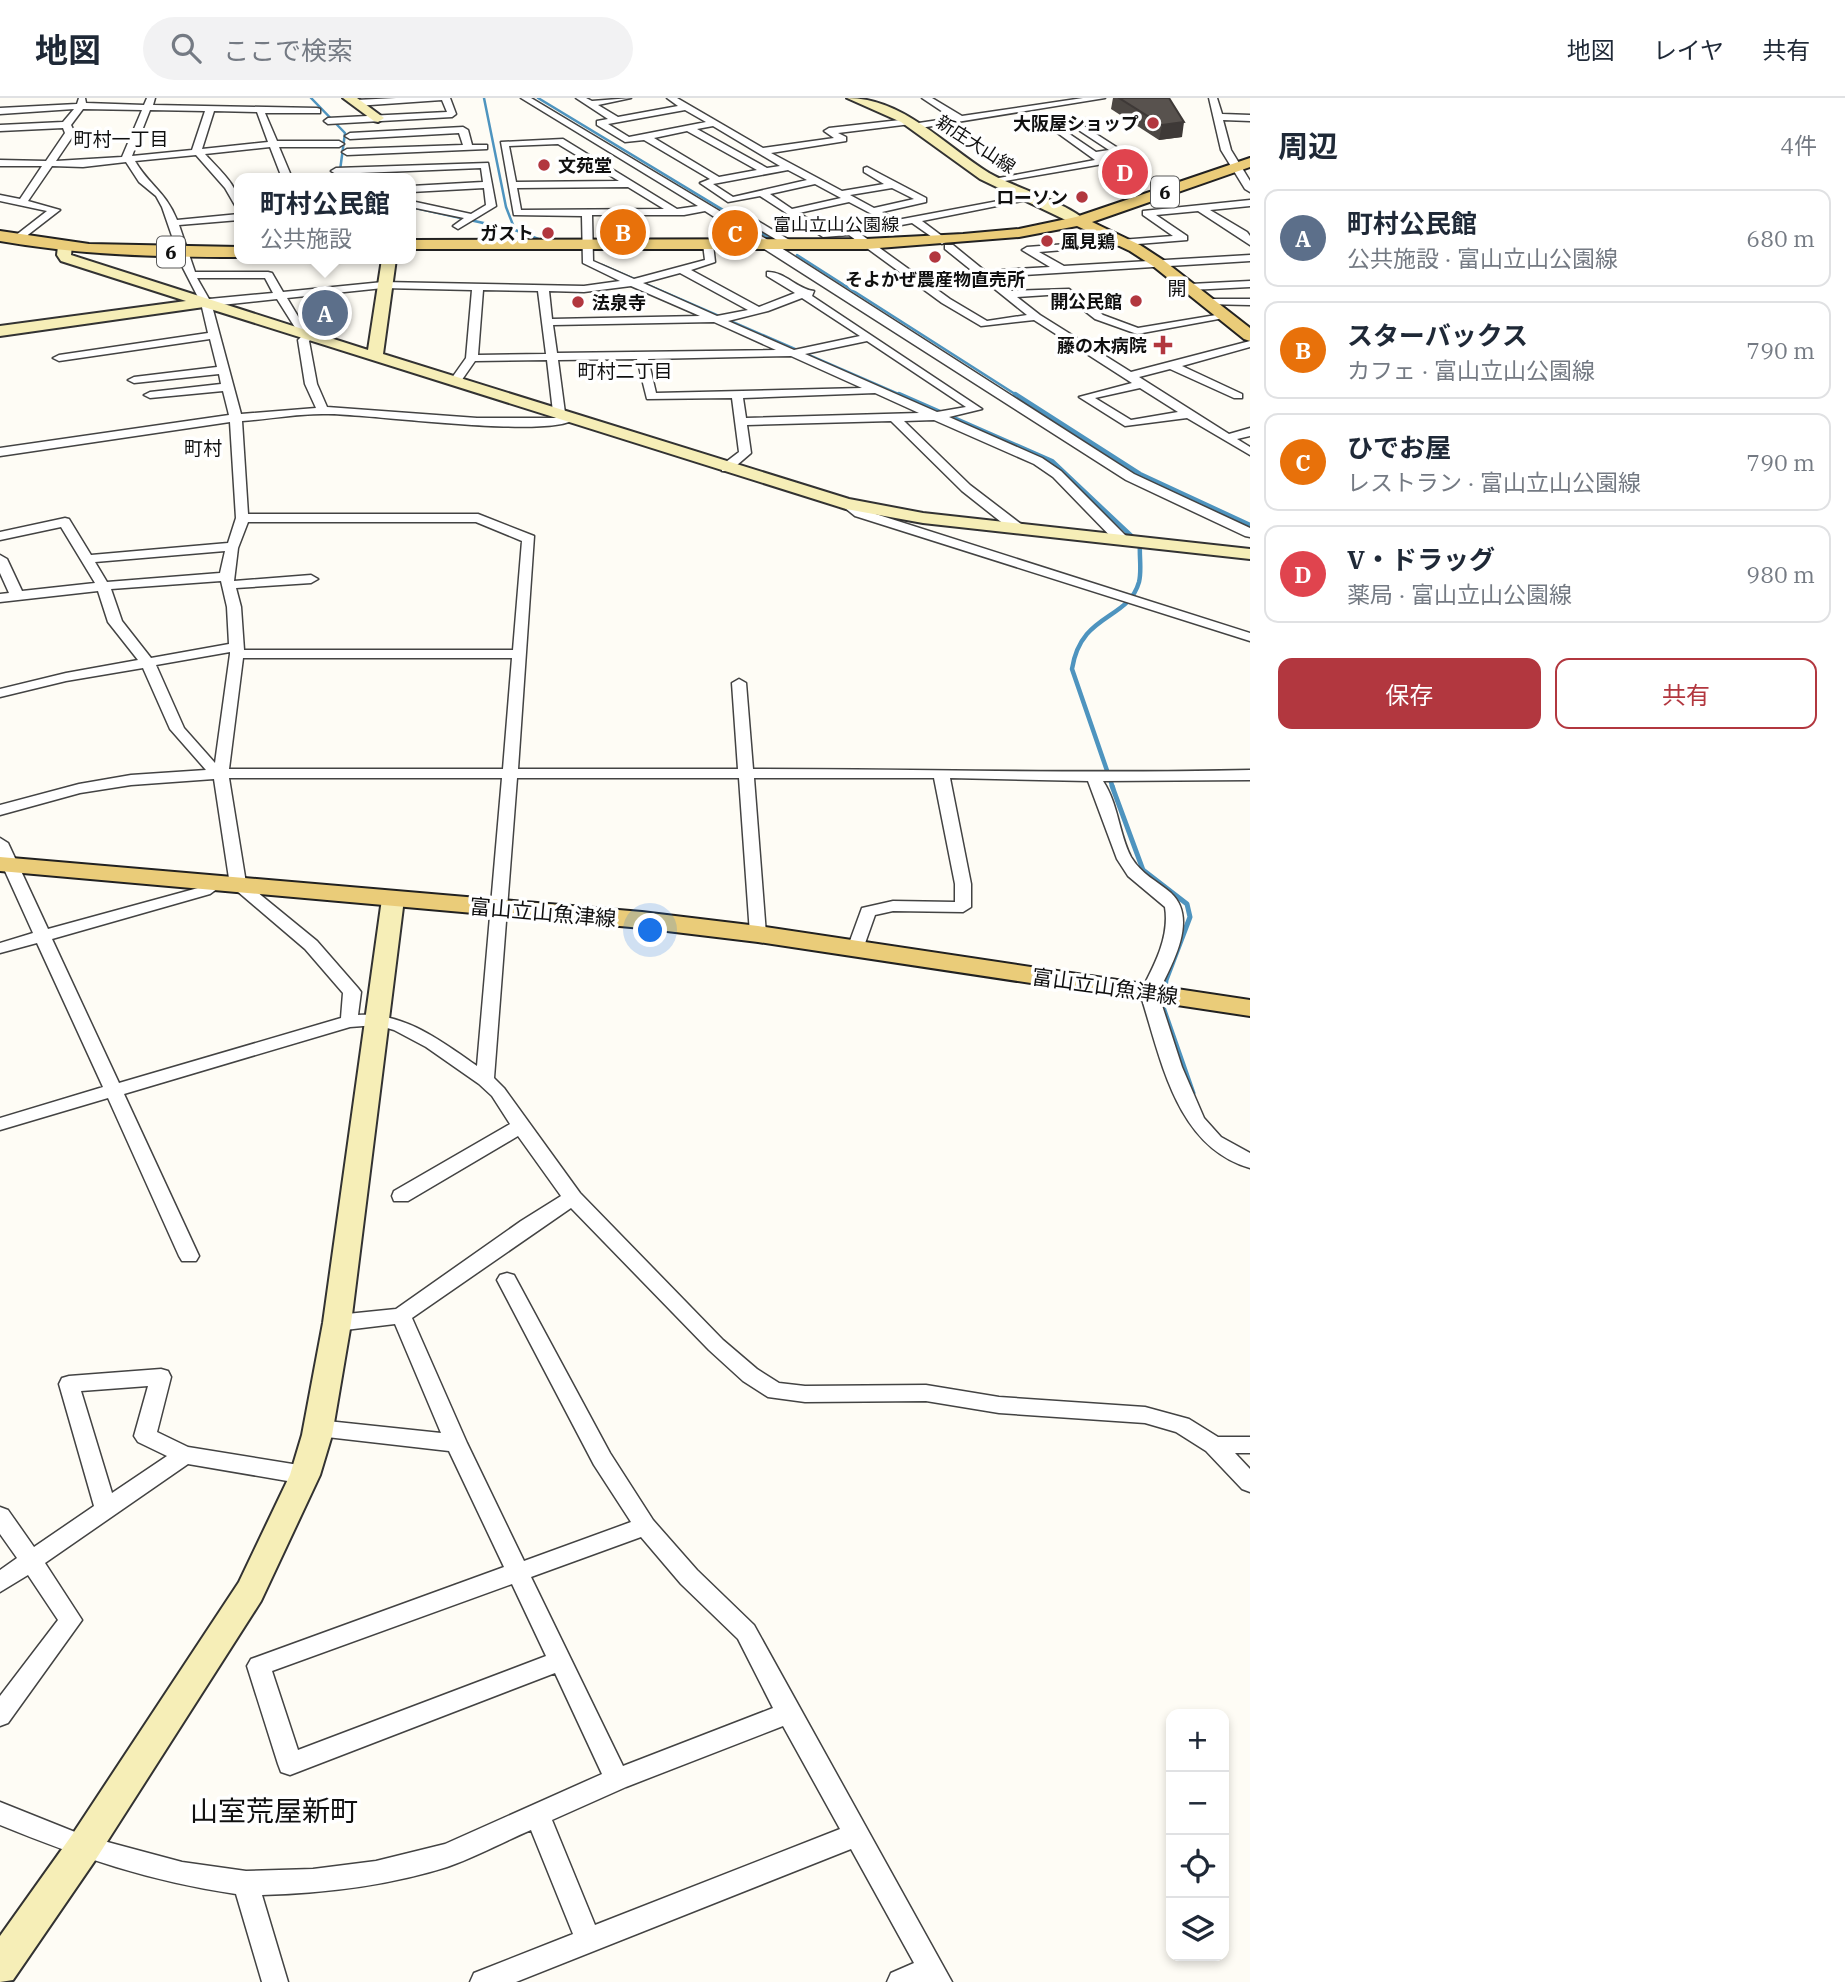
<!DOCTYPE html>
<html lang="ja">
<head>
<meta charset="utf-8">
<style>
	:root { --surface:#fff; --page:#f2f2f3; --text:#1f2937; --muted:#747a83; --line:#e0e1e3; --accent:#b2373f }
	body { margin:0; font-family:"IBM Plex Serif","Noto Sans JP",serif; background:var(--page); color:var(--text) }
	.controls { position:absolute; right:21px; bottom:21px; display:grid; overflow:hidden; border-radius:14px; box-shadow:0 4px 10px #0003 }
	.controls button { width:63px; height:63px; display:grid; place-items:center; padding:0; border:0; border-bottom:2px solid var(--line); background:var(--surface); color:var(--text); font:35px sans-serif }
	.you { position:absolute; left:651px; top:833px; width:24px; height:24px; margin:-18px; border:5px solid #fff; border-radius:50%; background:#1a73e8; box-shadow:0 0 0 10px #1a73e833 }
	.badge { display:grid; place-items:center; width:46px; height:46px; border-radius:50%; background:var(--accent); color:#fff; font-size:23px; font-weight:700 }
	.pin { position:absolute; translate:-50% -50%; border:4px solid #fff; box-shadow:0 2px 7px #0006 }
	.popup { position:absolute; left:234px; top:75px; width:182px; height:91px; box-sizing:border-box; display:grid; place-content:center; border-radius:14px; background:var(--surface); filter:drop-shadow(0 2px 5px #0005); font-size:23px; white-space:nowrap; color:var(--muted) }
	.popup b { font-size:26px; color:var(--text) }
	.popup::after { content:''; position:absolute; left:50%; top:100%; margin-left:-14px; border:14px solid transparent; border-top-color:var(--surface) }
	.list { margin:0; padding:0; list-style:none }
	h2 { display:flex; justify-content:space-between; align-items:center; height:91px; margin:0; padding:0 28px; font-size:30px }
	h2 small { font-size:23px; font-weight:400; color:var(--muted) }
	.list li { display:grid; grid-template-columns:46px 1fr auto; gap:21px; align-items:center; box-sizing:border-box; height:98px; margin:0 14px 14px; padding:0 14px; border:2px solid var(--line); border-radius:14px }
	.list b { display:block; font-size:26px; white-space:nowrap }
	.list p { margin:0; font-size:23px; white-space:nowrap; color:var(--muted) }
	.list em { font-size:23px; font-style:normal; color:var(--muted) }
	.actions { display:flex; gap:14px; padding:21px 28px }
	.actions a { flex:1; padding:16px 0; border:2px solid var(--accent); border-radius:14px; text-align:center; font-size:24px; color:var(--accent) }
	.actions .main { background:var(--accent); color:#fff }
	.icon { flex:none; width:38px; height:38px; fill:none; stroke:currentColor; stroke-width:2; stroke-linecap:round; stroke-linejoin:round }
	.map { position:relative; flex:none; width:1250px; height:1884px; overflow:hidden }
	header { display:flex; align-items:center; gap:42px; box-sizing:border-box; height:98px; padding:0 35px; background:var(--surface); border-bottom:2px solid var(--line) }
	header strong { font-size:33px }
	nav { display:flex; gap:38px; margin-inline-start:auto; font-size:24px }
	.search { width:490px; height:63px; background:var(--page); display:flex; align-items:center; gap:18px; box-sizing:border-box; padding:0 24px; border-radius:38px; color:var(--muted); font-size:26px }
	main { display:flex }
	aside { flex:1; background:var(--surface) }
	.map>svg:first-child { display:block }
</style>
</head>
<body>
<header>
<strong>地図</strong>
<div class="search"><svg class="icon" aria-label="search" viewBox="0 0 24 24"><circle cx="10" cy="10" r="6"/><path d="M15 15l6 6"/></svg>ここで検索</div>
<nav><a>地図</a><a>レイヤ</a><a>共有</a></nav>
</header>
<main>
<div class="map">
<svg width="1250" height="1884" viewBox="0 0 1250 1884">
	<rect width="100%" height="100%" fill="#fefcf5"/>
	<g fill="none" stroke-linecap="round" stroke-linejoin="round">
		<g stroke="#4e94bf" stroke-width="2.5">
			<polyline points="311,0 345,35 339,80"/>
			<polyline points="484,0 506,109 515,132"/>
			<polyline points="538,0 771,141"/>
			<polyline points="411,109 515,132 541,142"/>
			<polyline points="797,157 1018,298"/>
			<polyline points="602,167 903,298"/>
		</g>
		<g stroke="#4e94bf" stroke-width="4.5">
			<path d="M899,296L1052,363L1140,446C1139,458 1142,472 1139,484C1128,523 1081,514 1072,571L1113,690"/>
			<polyline points="1015,296 1140,376 1250,427"/>
		</g>
		<polyline stroke="#4e94bf" stroke-width="5" points="1112,688 1143,772 1187,806 1190,819 1166,882 1163,909 1193,995"/>
		<g stroke="#434343" stroke-width="3">
			<g id="street">
				<path d="M79,0H85L86,5L144,7L147,0H155L153,7L317,10L320,11V15H265L277,43H339L344,46L339,49H279L292,80H282L270,49L205,56C219,72 240,88 239,110L236,109L225,90L196,57L135,63C149,87 166,94 177,122L239,116V122L179,127L195,174H268L272,175L283,194L383,184L584,188L620,183L583,165L582,118L514,117L501,44L563,41L677,111L698,108L521,0H531L786,153L1134,376L1250,430V439L1245,438L1126,382L705,113L684,117H592L593,163L634,181L705,162L703,146L708,143L713,146L715,164L691,172L759,209L795,195L767,178V174C784,173 797,191 814,193L812,198L982,311L949,319L1042,360L1061,373L1128,440V446H1118L1053,379L1034,366L934,322L904,323L970,387L1025,429V435H1015L962,393L891,323L747,327L751,355L730,373H722V367L739,354L732,300L647,301L637,261L558,262L565,315L557,320L569,317L575,321C549,341 371,316 328,316C300,315 270,321 242,323L248,416H478L534,438L518,671H738L732,585L739,581L746,585L753,671C919,671 1084,676 1250,672V682L1103,683C1118,705 1119,736 1131,759C1141,776 1157,783 1171,795C1199,821 1171,868 1158,895L1182,969L1204,1020L1221,1039L1250,1055V1070C1175,1048 1161,960 1140,895C1154,868 1170,839 1165,809L1128,778L1117,761L1088,683L950,680L971,786V809L963,814L893,813L875,817L863,851L855,856L847,851L862,810L893,803L955,804V786L934,680H754L766,836L758,841L750,836L739,680H517L494,980L504,990L580,1095L723,1242L757,1271L779,1285L805,1288L926,1287L999,1299L1145,1309L1189,1321L1218,1339H1250V1355H1235L1250,1371V1394L1242,1391L1206,1353L1176,1334L1145,1325L999,1315L926,1303L805,1304L768,1299L743,1283L709,1252L571,1110L412,1220L467,1345L524,1463L631,1424L594,1367L497,1182L500,1177L507,1175L514,1177L610,1355L653,1422L697,1472L754,1527L952,1884H887L891,1875L914,1865L851,1751L516,1884H470L474,1875L573,1836L531,1732C503,1744 476,1759 447,1769C387,1788 325,1795 262,1797L288,1884H262L236,1796C150,1783 81,1760 0,1727V1704L85,1738L182,1764L246,1773L313,1771L376,1763L445,1746L602,1676L555,1575L290,1677L281,1674L278,1666L247,1568L251,1561L504,1469L449,1353L318,1338L311,1336L307,1330L311,1324L318,1322L441,1335L395,1226L337,1233L330,1230L327,1225L330,1220L337,1217L396,1211L521,1123L561,1098L518,1038L408,1103H394L392,1098L394,1093L510,1026L492,998L479,986L426,949L394,932L377,927L350,929L124,996L199,1158L196,1163H182L179,1158L108,1000L0,1032V1020L103,989L37,845L0,855V845L33,835L0,762V740L8,745L48,831L198,790L211,782H223L225,785L210,796L52,841L119,985L341,920L343,895L305,851L230,787L214,681L131,687L80,695L0,717V707L79,686L131,677L206,672L170,631L143,570L66,583L0,599V591L66,575L138,562L108,524L98,493L0,504V496L9,495L0,475V457L7,461L22,493L95,485L61,429L0,442V434L65,420L69,421L91,457L228,445L236,420L230,324L0,358V350L229,317L223,293L150,300L144,297L150,294L221,286L219,276L134,285L128,282L134,279L217,269L210,241L59,263L53,260L59,257L208,235L201,205L183,170L162,109L156,98L139,84L126,64L83,69L52,68L28,103L60,112L20,143L11,141L47,113L0,103V97L20,101L42,68H0V62L46,63L65,35L63,30L0,33V27L63,24L74,11L0,16V10L77,6ZM83,11L142,12L122,59L56,63L75,35L71,27ZM150,12L205,13L192,52L132,58ZM214,13L257,14L268,44L202,51ZM558,46L619,83L516,84L509,48ZM628,89L664,111L521,112L517,90ZM680,175L748,212L717,218L643,185ZM197,180H265L273,195L209,201ZM631,188L700,218L552,221L549,193L584,194ZM383,190L472,192L466,260L449,284L459,286L475,263L547,262L553,314L551,317L557,320H477L327,309L317,286L309,243L314,238L308,235L287,200ZM483,192L538,193L546,256L478,257ZM802,200L860,238L794,252L728,223L768,213ZM277,201L301,239L298,242L305,286L316,310L241,316L212,208ZM714,224L776,252L557,255L553,227ZM867,243L966,309L937,314L805,256ZM791,258L862,290L656,295L648,261ZM875,295L919,315L746,320L743,300ZM248,424H476L522,443L513,552H244L241,509L236,490L311,485L318,481L311,477L234,483L238,450ZM225,453L220,475L107,484L95,464ZM221,483L227,509L229,546L151,560L122,523L111,491ZM230,554V556L215,665L184,630L156,567ZM243,560H512L503,671H229ZM229,680H502L477,968C441,943 404,914 358,917L361,894L358,890L317,843L246,785ZM641,1439L681,1486L738,1541L773,1610L623,1668L531,1479ZM512,1486L546,1558L298,1652L272,1573ZM783,1628L840,1731L595,1827L552,1722L626,1689Z"/>
				<polygon points="396,0 450,0 456,16 452,19 328,26 324,23 328,20 447,14 442,2 356,8 352,5 356,2"/>
				<path d="M576,0H586L592,3L631,0L598,7L618,19L678,8L667,0H677L763,50L834,40L824,33L829,30L909,21L912,26L952,20L922,0H932L962,18L1083,0H1105L914,31L911,26L838,35L846,39V43L771,55L842,93L884,86L864,74V70L867,69L926,100V104L882,114L897,122L1030,97V101L1027,102L922,123L946,141L947,143L942,146L912,125L859,135L950,201L987,223L1027,217L945,151V147H953L985,173L1050,169L1022,152L1027,149L1173,138L1143,117V113L1250,102V108L1210,112L1247,134L1250,138V147L1198,113L1156,117L1187,138V142L1039,154L1064,168L1250,157V163L992,179L1010,193L1069,191L1103,217L1138,230L1228,215L1229,217L1224,220L1137,236L1095,221L1063,196L1017,199L1040,217L1131,274L1250,243V249L1182,268L1242,296V300H1234L1170,271L1139,279L1229,336L1250,330V338L1237,341L1250,349V357L1187,320L1125,328L1079,299L1132,285L1034,222L981,228L942,205L849,137L823,139L760,98L728,104L700,85L710,81L644,42L625,44L597,27V23L608,21ZM685,12L706,24L629,39L608,26ZM713,28L780,68L767,70L697,31ZM687,33L757,72L719,79L654,40ZM788,72L807,82L733,99L713,86ZM815,86L841,100L792,111L770,96ZM892,90L914,101L874,110L850,97ZM849,104L887,124L829,134L799,115ZM1140,290L1178,314L1131,322L1095,300Z"/>
				<polygon points="1209,0 1217,0 1222,16 1250,17 1250,23 1223,22 1231,52 1250,83 1250,94 1245,91 1221,52"/>
				<path d="M1079,25L1121,52V56L1103,59L1108,63L1103,66L993,85L988,82L1095,62L1052,31ZM1077,31L1109,52L1096,54L1065,33Z"/>
				<polygon points="463,29 468,32 472,47 487,47 487,51 347,57 342,54 347,51 463,47 459,35 350,41 345,38 350,35"/>
				<polygon points="488,65 496,108 458,131 453,128 464,120 411,109 411,103 471,116 486,107 484,90 411,94 411,88 483,84 481,70 336,76 331,73 336,70"/>
				<polygon points="732,111 738,111 791,143 782,145 732,115"/>
				<polygon points="1250,183 1250,189 1190,192 1185,189 1190,186"/>
				<polygon points="1207,201 1250,201 1250,207 1203,206 1203,202"/>
				<polygon points="846,402 863,412 1250,535 1250,543 855,418 840,406"/>
				<path d="M161,1271L168,1273L171,1279L157,1334L188,1349L305,1368L313,1371L316,1377L313,1383L305,1386L188,1366L45,1465L82,1522L8,1625L0,1628V1598L58,1522L28,1477L0,1494V1472L17,1460L0,1436V1409L8,1412L34,1449L94,1408L59,1286L62,1280L69,1278ZM148,1288L134,1338L138,1344L167,1358L112,1395L81,1293Z"/>
			</g>
		</g>
		<g stroke="#323232" stroke-width="4">
			<g id="secondary">
				<polygon points="343,0 357,0 384,20 378,24 374,23"/>
				<path d="M847,0C903,0 944,47 989,75C1013,89 1068,105 1086,123L1084,126H1074L980,81L901,24Z"/>
				<polygon points="65,144 72,148 71,157 368,252 382,161 396,161 383,256 849,401 923,415 1250,451 1250,461 923,425 846,411 204,209 0,238 0,228 186,203 61,163 57,157 58,148"/>
				<polygon points="393,794 401,796 404,801 351,1225 332,1337 320,1377 261,1503 96,1761 13,1882 0,1884 0,1838 72,1737 239,1484 290,1377 302,1337 323,1225 382,801 385,796"/>
			</g>
		</g>
		<g stroke="#212121" stroke-width="4">
			<g id="primary">
				<polygon points="1250,60 1250,69 1092,124 1140,147 1163,162 1250,230 1250,243 1244,241 1153,168 1130,153 1077,128 1019,139 866,151 411,151 411,142 866,141 963,136 1019,131 1076,119"/>
				<path d="M0,133L89,146L239,149V159C159,159 79,157 0,143Z"/>
				<polygon points="0,759 642,814 758,828 1250,902 1250,918 758,844 642,830 0,773"/>
			</g>
		</g>
		<use href="#street" fill="#fff" fill-rule="evenodd"/>
		<use href="#secondary" fill="#f6eeb7" fill-rule="evenodd"/>
		<use href="#primary" fill="#eacc79" fill-rule="evenodd"/>
	</g>
	<polygon fill="#4c4743" points="1113,0 1169,0 1182,39 1159,42 1111,11"/>
	<polygon fill="#3e3937" points="1184,24 1182,39 1159,42 1162,27"/>
	<polygon fill="#58524e" stroke="#3e3937" stroke-width="2" points="1119,0 1169,0 1184,24 1162,27"/>
	<g fill="#b2373f" stroke="#fff" stroke-width="2.5">
		<circle cx="1153" cy="25" r="7"/>
		<circle cx="544" cy="67" r="7"/>
		<circle cx="1082" cy="99" r="7"/>
		<circle cx="548" cy="135" r="7"/>
		<circle cx="1047" cy="143" r="7"/>
		<circle cx="935" cy="159" r="7"/>
		<circle cx="1136" cy="203" r="7"/>
		<circle cx="578" cy="204" r="7"/>
		<path d="M1159.5 236.5h7v7h7v7h-7v7h-7v-7h-7v-7h7z"/>
	</g>
	<g text-anchor="middle" dominant-baseline="central" stroke-width="7" stroke-linejoin="round" paint-order="stroke">
		<g font-size="18" font-weight="bold" fill="#101010" stroke="#fff" text-anchor="end">
			<text x="1139" y="25">大阪屋ショップ</text>
			<text x="558" y="67" text-anchor="start">文苑堂</text>
			<text x="1068" y="99">ローソン</text>
			<text x="534" y="135">ガスト</text>
			<text x="1061" y="143" text-anchor="start">風見鶏</text>
			<text x="935" y="181" text-anchor="middle">そよかぜ農産物直売所</text>
			<text x="1122" y="203">開公民館</text>
			<text x="592" y="204" text-anchor="start">法泉寺</text>
			<text x="1147" y="247">藤の木病院</text>
		</g>
		<g font-size="18" fill="#101010" stroke="#fff">
			<text transform="translate(976 46) rotate(33)">新庄大山線</text>
			<text x="836" y="126">富山立山公園線</text>
		</g>
		<g font-size="19" fill="#101010" stroke="#fff">
			<text x="121" y="41">町村一丁目</text>
			<text x="1177" y="190">開</text>
			<text x="625" y="273">町村二丁目</text>
			<text x="203" y="350">町村</text>
		</g>
		<g fill="#fff" stroke="#585858" stroke-width="2">
			<rect x="1151" y="78.5" width="28" height="31" rx="5"/>
			<rect x="157" y="138.5" width="28" height="31" rx="5"/>
		</g>
		<g font-size="19" font-weight="bold" fill="#101010">
			<text x="1165" y="94">6</text>
			<text x="171" y="154">6</text>
		</g>
		<g font-size="21" fill="#101010" stroke="#fff">
			<text transform="translate(543 814) rotate(5)">富山立山魚津線</text>
			<text transform="translate(1105 888) rotate(8)">富山立山魚津線</text>
		</g>
		<g font-size="28" fill="#101010" stroke="#fff">
			<text x="274" y="1712">山室荒屋新町</text>
		</g>
	</g>
</svg>
<div class="controls">
<button>+</button>
<button>−</button>
<button><svg class="icon" aria-label="locate" viewBox="0 0 24 24"><circle cx="12" cy="12" r="6"/><path d="M12 2v4M12 18v4M2 12h4M18 12h4"/></svg></button>
<button><svg class="icon" aria-label="layers" viewBox="0 0 24 24"><path d="M12 4l9 5-9 5-9-5zM3 14l9 5 9-5"/></svg></button>
</div>
<div class="you"></div>
<div class="pin badge" style="left:325px;top:215px;background:#5c6f8a">A</div>
<div class="popup"><b>町村公民館</b>公共施設</div>
<div class="pin badge" style="left:623px;top:134px;background:#e8710a">B</div>
<div class="pin badge" style="left:735px;top:135px;background:#e8710a">C</div>
<div class="pin badge" style="left:1125px;top:74px;background:#e0444e">D</div>
</div>
<aside>
<h2>周辺<small>4件</small></h2>
<ul class="list">
<li><span class="badge" style="background:#5c6f8a">A</span><div><b>町村公民館</b><p>公共施設 · 富山立山公園線</p></div><em>680 m</em></li>
<li><span class="badge" style="background:#e8710a">B</span><div><b>スターバックス</b><p>カフェ · 富山立山公園線</p></div><em>790 m</em></li>
<li><span class="badge" style="background:#e8710a">C</span><div><b>ひでお屋</b><p>レストラン · 富山立山公園線</p></div><em>790 m</em></li>
<li><span class="badge" style="background:#e0444e">D</span><div><b>V・ドラッグ</b><p>薬局 · 富山立山公園線</p></div><em>980 m</em></li>
</ul>
<div class="actions"><a class="main">保存</a><a>共有</a></div>
</aside>
</main>
</body>
</html>
